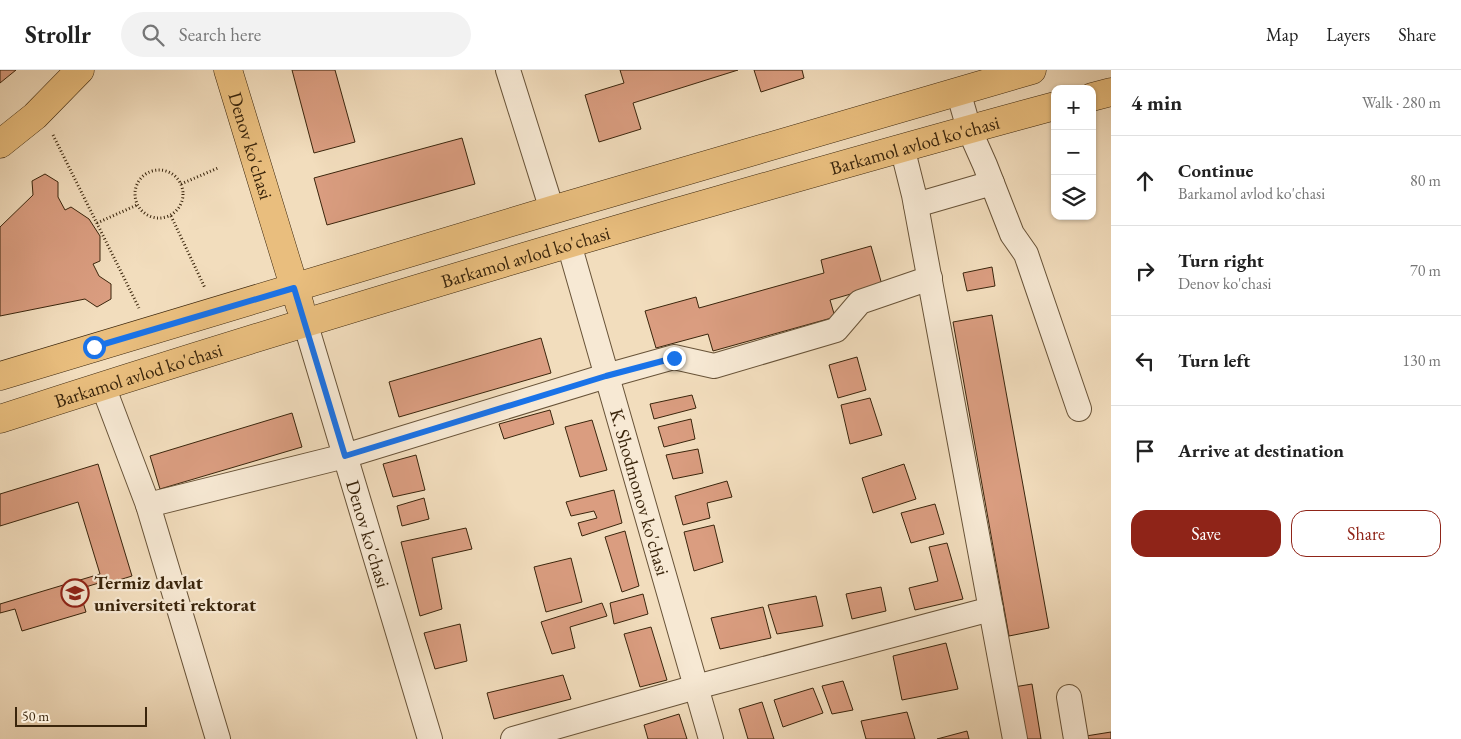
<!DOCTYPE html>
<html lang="en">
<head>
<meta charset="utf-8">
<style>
	:root { --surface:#fff; --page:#f2f2f2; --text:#222; --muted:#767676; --line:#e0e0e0; --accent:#8f2418 }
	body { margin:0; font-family:"EB Garamond",serif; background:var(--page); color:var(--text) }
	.controls { position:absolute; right:15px; top:15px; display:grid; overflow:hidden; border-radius:10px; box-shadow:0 1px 4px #0004 }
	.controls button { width:45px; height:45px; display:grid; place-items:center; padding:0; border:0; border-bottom:1px solid var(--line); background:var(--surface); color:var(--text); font:25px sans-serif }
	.scale { position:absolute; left:15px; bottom:12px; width:132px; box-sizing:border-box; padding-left:5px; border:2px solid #3a250c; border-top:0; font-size:14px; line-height:18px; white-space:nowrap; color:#3a250c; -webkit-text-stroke:4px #f7e9d4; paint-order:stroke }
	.stop { position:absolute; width:15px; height:15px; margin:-11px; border:4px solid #1a73e8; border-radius:50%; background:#fff }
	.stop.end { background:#1a73e8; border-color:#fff; box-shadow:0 1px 5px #0008 }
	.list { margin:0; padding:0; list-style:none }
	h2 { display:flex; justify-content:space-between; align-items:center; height:65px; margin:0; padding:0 20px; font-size:21px }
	h2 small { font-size:16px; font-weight:400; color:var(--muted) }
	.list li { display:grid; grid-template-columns:32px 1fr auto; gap:15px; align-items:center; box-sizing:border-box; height:90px; padding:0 20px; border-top:1px solid var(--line) }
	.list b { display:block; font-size:19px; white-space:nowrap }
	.list p { margin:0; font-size:16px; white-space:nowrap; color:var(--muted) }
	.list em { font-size:16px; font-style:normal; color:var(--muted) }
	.actions { display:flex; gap:10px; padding:15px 20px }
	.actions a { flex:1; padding:11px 0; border:1px solid var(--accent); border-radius:15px; text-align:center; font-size:18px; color:var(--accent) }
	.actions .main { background:var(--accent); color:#fff }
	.icon { flex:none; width:28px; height:28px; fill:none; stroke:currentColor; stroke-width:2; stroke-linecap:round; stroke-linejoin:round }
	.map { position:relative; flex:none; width:1111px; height:669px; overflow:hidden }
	header { display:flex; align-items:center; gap:30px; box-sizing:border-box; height:70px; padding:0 25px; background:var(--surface); border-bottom:1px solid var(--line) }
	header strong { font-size:24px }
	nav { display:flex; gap:28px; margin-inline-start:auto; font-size:18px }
	.search { width:350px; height:45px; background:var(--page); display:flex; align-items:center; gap:12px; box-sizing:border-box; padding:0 18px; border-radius:28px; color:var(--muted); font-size:19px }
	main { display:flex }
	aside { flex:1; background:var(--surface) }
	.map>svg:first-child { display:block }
</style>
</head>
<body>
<header>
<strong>Strollr</strong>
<div class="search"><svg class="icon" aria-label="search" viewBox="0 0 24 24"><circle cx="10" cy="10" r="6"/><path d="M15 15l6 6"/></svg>Search here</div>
<nav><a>Map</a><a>Layers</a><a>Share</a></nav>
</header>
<main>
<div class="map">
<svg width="1111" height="669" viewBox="0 0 1111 669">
	<rect width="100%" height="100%" fill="#f2ddbd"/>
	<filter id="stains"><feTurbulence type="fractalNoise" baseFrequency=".004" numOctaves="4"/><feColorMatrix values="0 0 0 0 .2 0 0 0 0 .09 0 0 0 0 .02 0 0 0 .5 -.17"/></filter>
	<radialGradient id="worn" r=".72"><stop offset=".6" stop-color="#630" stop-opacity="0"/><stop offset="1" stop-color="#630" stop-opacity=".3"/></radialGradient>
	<g fill="#da9d80" stroke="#3a250c">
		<polygon points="0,0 16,0 0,13"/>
		<polygon points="292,0 335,0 355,72 314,83"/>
		<polygon points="620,0 738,0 633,33 641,59 599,72 585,25 624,13"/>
		<polygon points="754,0 802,0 804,8 761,22"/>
		<polygon points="462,68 475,114 327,155 314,108"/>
		<polygon points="45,104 58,112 58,127 65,140 71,137 89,149 100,166 100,191 93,194 99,206 111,214 111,229 97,237 85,229 0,246 0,157 33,125 32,111"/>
		<polygon points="871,176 882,215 830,230 835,247 713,281 708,264 656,278 645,241 696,227 699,238 824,203 821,190"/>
		<polygon points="992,197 995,216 967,221 963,203"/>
		<polygon points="992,245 1049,558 1009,566 953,252"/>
		<polygon points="541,268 551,303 399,347 389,312"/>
		<polygon points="857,287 866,320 838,328 829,295"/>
		<polygon points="692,325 696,338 654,349 650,334"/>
		<polygon points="870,328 882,365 850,374 841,335"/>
		<polygon points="550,340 554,354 504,369 499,354"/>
		<polygon points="292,343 302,377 160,419 150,386"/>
		<polygon points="691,349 695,369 664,377 658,357"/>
		<polygon points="592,350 607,400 580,407 565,357"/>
		<polygon points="698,379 703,403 673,409 666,385"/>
		<polygon points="416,385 425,420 393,427 383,394"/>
		<polygon points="98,394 132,506 103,515 102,512 79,519 86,542 22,561 15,539 0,543 0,534 100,504 78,432 0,456 0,424"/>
		<polygon points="904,394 916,429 873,443 862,408"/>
		<polygon points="727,411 732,427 707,433 710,448 683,455 675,426"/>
		<polygon points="614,420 622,453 582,466 578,453 597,448 594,441 571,446 566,432"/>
		<polygon points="424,428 429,449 402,456 397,436"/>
		<polygon points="935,434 944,464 911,473 901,443"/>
		<polygon points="714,455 723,492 694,501 684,462"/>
		<polygon points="466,458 472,479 432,488 442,539 420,546 401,472"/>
		<polygon points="625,461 639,516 622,522 605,467"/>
		<polygon points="947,473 963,529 915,540 909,518 938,511 929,477"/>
		<polygon points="571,488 582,532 546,542 534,497"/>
		<polygon points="881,517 886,541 852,549 846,524"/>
		<polygon points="643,524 648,544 614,554 610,533"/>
		<polygon points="816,526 823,556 777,564 768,535"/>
		<polygon points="602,533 607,546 570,557 575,578 552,584 541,552"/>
		<polygon points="763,537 771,568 720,579 711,548"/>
		<polygon points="460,554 467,591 435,599 424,563"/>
		<polygon points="651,557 667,610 640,617 624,564"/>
		<polygon points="946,573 958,619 902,630 893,586"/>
		<polygon points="563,605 571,629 494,649 487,623"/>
		<polygon points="843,611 853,640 832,644 822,616"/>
		<polygon points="1032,614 1041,669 1023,669 1014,617"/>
		<polygon points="813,618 823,643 783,657 774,630"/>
		<polygon points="762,632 774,669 748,669 739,639"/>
		<polygon points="907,642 915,669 866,669 861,651"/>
		<polygon points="679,644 687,669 648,669 644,655"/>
		<polygon points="967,661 969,669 937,669"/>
		<polygon points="1111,662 1111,669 1086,669 1086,666"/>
	</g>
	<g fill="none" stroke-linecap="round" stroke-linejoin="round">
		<g stroke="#685338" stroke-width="26">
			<g id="minor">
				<polyline points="508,0 552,140"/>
				<polyline points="958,21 969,59 985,95 1012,164 1026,184 1079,339"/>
				<polyline points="902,77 914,125 1015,669"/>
				<polyline points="916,135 992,113"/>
				<path id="s1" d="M569,174L711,669"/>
				<path id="s2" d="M305,252L430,669"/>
				<polyline points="103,316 148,435 218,669"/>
				<polyline points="148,435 345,386 606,306 674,287 714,296 836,260 860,232 930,208"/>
				<polyline points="1069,627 1076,669"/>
				<polyline points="513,669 696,617 991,539"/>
			</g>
		</g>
		<g stroke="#3a250c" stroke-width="29">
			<g id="major">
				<path id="s3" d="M228,0L300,236"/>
				<polyline points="1092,27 1111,22"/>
				<polyline points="0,74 35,46 80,0"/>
				<polyline points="0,306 552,140 1032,0"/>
				<path id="s4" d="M0,349C225,276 450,208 677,142C803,106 928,70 1055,36"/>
			</g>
		</g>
		<g stroke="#3a250c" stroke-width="3" stroke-dasharray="1 2.5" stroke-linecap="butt">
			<polyline points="53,65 139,238"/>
			<circle cx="159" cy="124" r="24"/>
			<polyline points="181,114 218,98"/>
			<polyline points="171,146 205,218"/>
			<polyline points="97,153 137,135"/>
		</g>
		<use href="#minor" stroke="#f7e9d4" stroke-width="24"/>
		<use href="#major" stroke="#e9be7e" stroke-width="28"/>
	</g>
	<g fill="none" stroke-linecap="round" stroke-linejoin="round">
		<polyline stroke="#1a73e8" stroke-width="6" points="94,277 294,218 345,386 606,306 674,288"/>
	</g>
	<defs>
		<g id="university-ring" transform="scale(1.4375)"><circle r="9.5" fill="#f7e9d4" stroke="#8f2418" stroke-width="1.5"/><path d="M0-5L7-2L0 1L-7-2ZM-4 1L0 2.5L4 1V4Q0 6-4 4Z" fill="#8f2418"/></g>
	</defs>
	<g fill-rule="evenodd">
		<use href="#university-ring" x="75" y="523"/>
	</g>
	<g text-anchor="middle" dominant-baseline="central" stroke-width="4.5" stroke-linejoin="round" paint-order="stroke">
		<g font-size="19" fill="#3a250c" stroke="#f7e9d4">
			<text stroke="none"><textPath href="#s4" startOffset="955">Barkamol avlod ko'chasi</textPath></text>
			<text stroke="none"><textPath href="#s3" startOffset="79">Denov ko'chasi</textPath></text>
			<text stroke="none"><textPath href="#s4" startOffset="550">Barkamol avlod ko'chasi</textPath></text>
			<text stroke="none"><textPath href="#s4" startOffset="145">Barkamol avlod ko'chasi</textPath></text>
			<text stroke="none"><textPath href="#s1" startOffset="258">K. Shodmonov ko'chasi</textPath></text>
			<text stroke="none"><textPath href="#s2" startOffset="221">Denov ko'chasi</textPath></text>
		</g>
		<g font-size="19" font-weight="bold" fill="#3a250c" stroke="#f7e9d4" text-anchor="start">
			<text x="94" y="512">Termiz davlat<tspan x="94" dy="22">universiteti rektorat</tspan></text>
		</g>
	</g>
	<rect width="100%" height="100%" filter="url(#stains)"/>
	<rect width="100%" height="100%" fill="url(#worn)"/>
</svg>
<div class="controls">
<button>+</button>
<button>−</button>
<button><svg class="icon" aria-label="layers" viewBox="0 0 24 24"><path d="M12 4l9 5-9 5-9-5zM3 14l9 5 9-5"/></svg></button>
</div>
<div class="scale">50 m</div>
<div class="stop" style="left:94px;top:277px"></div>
<div class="stop end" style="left:674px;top:288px"></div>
</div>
<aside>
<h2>4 min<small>Walk · 280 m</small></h2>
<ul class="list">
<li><svg class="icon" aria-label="ahead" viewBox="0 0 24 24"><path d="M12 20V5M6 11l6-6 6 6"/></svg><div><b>Continue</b><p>Barkamol avlod ko'chasi</p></div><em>80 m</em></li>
<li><svg class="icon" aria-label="right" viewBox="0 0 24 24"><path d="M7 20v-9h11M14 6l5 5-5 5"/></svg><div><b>Turn right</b><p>Denov ko'chasi</p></div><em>70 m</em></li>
<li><svg class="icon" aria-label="left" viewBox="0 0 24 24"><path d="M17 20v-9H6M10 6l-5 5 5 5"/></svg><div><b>Turn left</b></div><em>130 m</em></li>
<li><svg class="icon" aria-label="arrive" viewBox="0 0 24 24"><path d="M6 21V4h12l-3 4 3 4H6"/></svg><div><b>Arrive at destination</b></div></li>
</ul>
<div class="actions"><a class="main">Save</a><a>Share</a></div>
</aside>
</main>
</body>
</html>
